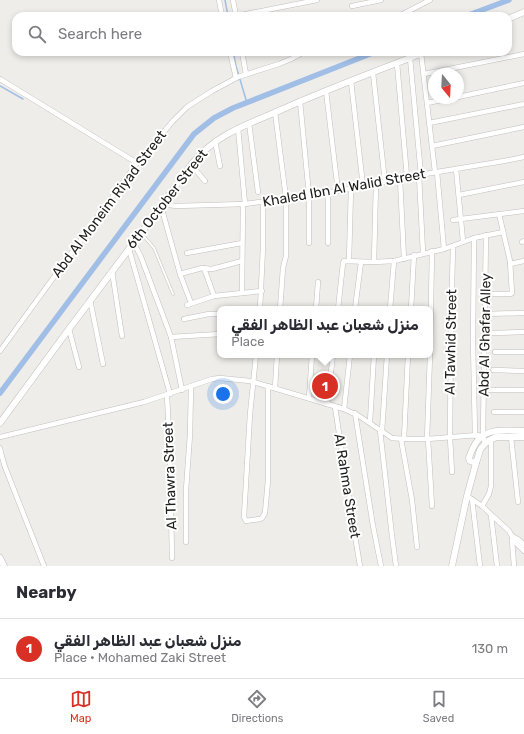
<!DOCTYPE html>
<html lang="en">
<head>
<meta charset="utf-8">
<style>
	:root { --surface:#fff; --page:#f7f7f7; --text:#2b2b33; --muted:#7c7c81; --line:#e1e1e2; --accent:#d93025 }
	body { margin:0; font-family:Rubik,Cairo,sans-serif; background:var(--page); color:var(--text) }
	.compass { position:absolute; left:428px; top:68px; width:36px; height:36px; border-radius:50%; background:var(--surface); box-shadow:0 2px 6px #0003; rotate:162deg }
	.you { position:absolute; left:223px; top:394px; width:14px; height:14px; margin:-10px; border:3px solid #fff; border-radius:50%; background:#1a73e8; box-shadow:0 0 0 6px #1a73e833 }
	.badge { display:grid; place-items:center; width:26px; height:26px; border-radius:50%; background:var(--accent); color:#fff; font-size:13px; font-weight:700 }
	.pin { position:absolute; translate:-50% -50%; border:2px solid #fff; box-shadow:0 1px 4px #0006 }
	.popup { position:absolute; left:217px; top:306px; width:216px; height:52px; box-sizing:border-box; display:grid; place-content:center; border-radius:8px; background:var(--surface); filter:drop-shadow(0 1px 3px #0005); font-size:13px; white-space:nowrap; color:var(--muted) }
	.popup b { font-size:15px; color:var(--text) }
	.popup::after { content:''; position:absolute; left:50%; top:100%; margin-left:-8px; border:8px solid transparent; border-top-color:var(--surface) }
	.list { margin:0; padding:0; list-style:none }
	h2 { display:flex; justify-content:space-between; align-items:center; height:52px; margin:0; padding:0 16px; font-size:17px }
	h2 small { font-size:13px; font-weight:400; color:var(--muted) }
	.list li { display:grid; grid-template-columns:26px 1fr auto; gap:12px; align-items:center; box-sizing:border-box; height:60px; padding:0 16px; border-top:1px solid var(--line) }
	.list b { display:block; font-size:15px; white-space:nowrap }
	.list p { margin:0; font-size:13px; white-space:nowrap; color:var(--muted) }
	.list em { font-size:13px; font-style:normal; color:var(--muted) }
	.icon { flex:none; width:22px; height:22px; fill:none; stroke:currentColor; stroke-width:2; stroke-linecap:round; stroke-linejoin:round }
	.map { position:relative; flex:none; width:524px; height:566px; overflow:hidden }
	.search { position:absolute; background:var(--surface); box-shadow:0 2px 6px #0003; left:12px; right:12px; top:12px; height:44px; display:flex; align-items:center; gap:10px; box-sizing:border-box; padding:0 14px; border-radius:12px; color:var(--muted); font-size:15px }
	.sheet { height:112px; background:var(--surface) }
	nav { display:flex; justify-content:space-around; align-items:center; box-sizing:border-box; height:56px; border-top:1px solid var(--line); background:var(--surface); font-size:11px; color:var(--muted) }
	nav a { display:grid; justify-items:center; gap:2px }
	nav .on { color:var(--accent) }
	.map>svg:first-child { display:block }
</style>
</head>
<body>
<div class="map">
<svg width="524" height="566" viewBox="0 0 524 566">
	<rect width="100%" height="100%" fill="#efede9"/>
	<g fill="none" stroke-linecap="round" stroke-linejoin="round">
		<g stroke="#a0bee6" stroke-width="1.5">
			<polyline points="225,0 228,16"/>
			<polyline points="233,52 236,66 247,103"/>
			<polyline points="0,86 23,99"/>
		</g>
		<g stroke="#a0bee6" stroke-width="5.5">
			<polyline points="466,16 509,0"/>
			<polyline points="0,393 194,134 214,118 233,108 375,52"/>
		</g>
		<g stroke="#c1bfbc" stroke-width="3">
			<polyline id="lane" points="142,234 154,248 173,294"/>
		</g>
		<g stroke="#c1bfbc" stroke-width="5.5">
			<g id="street">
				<polyline points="219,0 222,16"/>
				<polyline points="233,0 236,16"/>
				<polyline points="352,6 381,0"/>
				<polyline points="236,16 317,0"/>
				<polyline points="399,16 430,0"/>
				<polyline points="230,52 236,78"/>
				<polyline points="242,52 246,74"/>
				<polyline points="421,53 435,172"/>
				<polyline points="410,58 421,175"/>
				<polyline points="397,63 407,177"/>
				<polyline points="373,73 385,182"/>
				<polyline points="424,74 524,54"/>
				<polyline points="0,79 137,163"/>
				<polyline points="351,81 363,186"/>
				<polyline points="326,91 338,191"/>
				<polyline points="458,97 524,83"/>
				<polyline points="300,101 309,195 309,243"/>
				<polyline points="427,103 451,98"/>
				<polyline points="275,112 286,198 286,256 283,268 280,309"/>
				<polyline points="249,123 258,192"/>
				<polyline points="429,123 524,104"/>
				<polyline points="238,128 245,204"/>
				<polyline points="215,141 220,166"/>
				<polyline points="432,146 524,127"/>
				<polyline points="191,165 205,181"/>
				<polyline points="456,169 463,241"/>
				<polyline points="437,172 444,249"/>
				<polyline points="419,175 423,253"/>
				<polyline points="400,179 404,259"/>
				<polyline points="328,193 328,243"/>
				<polyline points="459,195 524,182"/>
				<polyline points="163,204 176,206 245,204 328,193 419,175 504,161 524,157"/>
				<polyline points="161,206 180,274 191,303"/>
				<polyline points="453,220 524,211"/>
				<polyline points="474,238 473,341 475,436"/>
				<polyline points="522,242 524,241"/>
				<polyline points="134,243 141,257 171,337 182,390"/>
				<polyline points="129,249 170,394"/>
				<polyline points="187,253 242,243"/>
				<polyline points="349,260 351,189"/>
				<polyline points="374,262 376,184"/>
				<polyline points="510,264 524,261"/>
				<polyline points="204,268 214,296"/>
				<polyline points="112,271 122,336"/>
				<polyline points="180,274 202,268 212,269 242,261"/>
				<polyline points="242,293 243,204"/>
				<polyline points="485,294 511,294 512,293 510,261 499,214"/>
				<polyline points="90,300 103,364"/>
				<polyline points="187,305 214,296 262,291"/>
				<polyline points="260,309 263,247 263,202"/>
				<polyline points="316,309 318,282"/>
				<polyline points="338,309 343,263 344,261 374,262 394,261 444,249 474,238 503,232"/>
				<polyline points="355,309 361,262"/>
				<polyline points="390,309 394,261"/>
				<polyline points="411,309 414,255"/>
				<polyline points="485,314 524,313"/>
				<polyline points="184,319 209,314 220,314"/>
				<polyline points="69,329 79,367"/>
				<polyline points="493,333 524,332"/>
				<polyline points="171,337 220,334"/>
				<polyline points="0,351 137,163 173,121 187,107 212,91 238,77 279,64 291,59 304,52"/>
				<polyline points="495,352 524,352"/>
				<polyline points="256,355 250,414 244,517 246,521 260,519 262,518 265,513 268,480 268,386"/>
				<polyline points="430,355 432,251"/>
				<polyline points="493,370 524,371"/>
				<polyline points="275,388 277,355"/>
				<polyline points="484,390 524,390"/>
				<polyline points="167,395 170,456 172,558"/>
				<polyline points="309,398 312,355"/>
				<polyline points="327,404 333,355"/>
				<polyline points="335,407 354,530 360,566"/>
				<polyline points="344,409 350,355"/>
				<polyline points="494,412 524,412"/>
				<polyline points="355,413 373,526 381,566"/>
				<polyline points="370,422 374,355"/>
				<polyline points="380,430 392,536 396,566"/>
				<polyline points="382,431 387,355"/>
				<polyline points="483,435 486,235"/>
				<polyline points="0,437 144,402 212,379 220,378 250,381 344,409 359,416 392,438 404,439 427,439 478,435 483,437 485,443"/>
				<polyline points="511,437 518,502"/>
				<polyline points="401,439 412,500 417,547"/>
				<polyline points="404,439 408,355"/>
				<polyline points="427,439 430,355"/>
				<polyline points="428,439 432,506"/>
				<polyline points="0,448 1,453 5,467 44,566"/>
				<polyline points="452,472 450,438 451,327 453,246"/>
				<polyline points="467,496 482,506 509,531 516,543 524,551"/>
				<polyline points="472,499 480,566"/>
				<polyline points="482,506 489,494 491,486 491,439"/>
				<polyline points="491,515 497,566"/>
				<polyline points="512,536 519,540 524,545"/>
				<polyline points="512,540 514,566"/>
				<polyline points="186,542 186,490 190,434 191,387"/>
			</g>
		</g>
		<g stroke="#c1bfbc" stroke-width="7">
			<g id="secondary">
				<polyline points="508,19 524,12"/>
				<path d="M0,423L69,329L141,233L191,165C215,134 249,124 283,109C330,88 377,71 425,52"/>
				<path d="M476,463L470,461L469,458C471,452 474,445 478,440C489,427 509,431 524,431"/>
				<polyline points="0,558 4,566"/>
				<polyline points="452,566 467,496 476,463 480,450 483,446 488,441 496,437 524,437"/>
			</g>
		</g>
		<use href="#lane" stroke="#fff" stroke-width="2"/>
		<use href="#street" stroke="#fff" stroke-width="4.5"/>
		<use href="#secondary" stroke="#fff" stroke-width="6"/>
	</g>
	<g text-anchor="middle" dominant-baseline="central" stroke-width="4" stroke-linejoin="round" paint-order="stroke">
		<g font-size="14" fill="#1d1d1c" stroke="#fff">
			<text transform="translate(344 188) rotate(-10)">Khaled Ibn Al Walid Street</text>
			<text transform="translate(167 199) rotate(-52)">6th October Street</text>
			<text transform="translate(109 204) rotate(-53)">Abd Al Moneim Riyad Street</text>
			<text transform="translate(485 335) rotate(-89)">Abd Al Ghafar Alley</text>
			<text transform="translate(451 342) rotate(-89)">Al Tawhid Street</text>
			<text transform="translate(170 476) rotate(-92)">Al Thawra Street</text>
			<text transform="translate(347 486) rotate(81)">Al Rahma Street</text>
		</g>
	</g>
</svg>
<svg class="compass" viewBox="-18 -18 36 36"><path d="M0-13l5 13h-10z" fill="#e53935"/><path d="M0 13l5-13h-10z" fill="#7c7c81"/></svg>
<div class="you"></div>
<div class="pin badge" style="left:325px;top:386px">1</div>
<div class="popup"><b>منزل شعبان عبد الظاهر الفقي</b>Place</div>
<div class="search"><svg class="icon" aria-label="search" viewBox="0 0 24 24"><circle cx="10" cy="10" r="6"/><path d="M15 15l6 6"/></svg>Search here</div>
</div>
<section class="sheet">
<h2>Nearby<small></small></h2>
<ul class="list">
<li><span class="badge">1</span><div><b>منزل شعبان عبد الظاهر الفقي</b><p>Place · Mohamed Zaki Street</p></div><em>130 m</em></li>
</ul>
</section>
<nav>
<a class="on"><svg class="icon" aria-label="map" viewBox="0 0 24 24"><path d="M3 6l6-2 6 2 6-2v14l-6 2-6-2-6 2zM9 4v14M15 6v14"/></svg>Map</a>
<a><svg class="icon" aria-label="directions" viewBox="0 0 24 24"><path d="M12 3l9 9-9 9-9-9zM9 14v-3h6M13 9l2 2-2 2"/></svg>Directions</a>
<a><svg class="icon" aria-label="saved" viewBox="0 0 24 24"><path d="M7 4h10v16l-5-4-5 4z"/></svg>Saved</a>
</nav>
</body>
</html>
